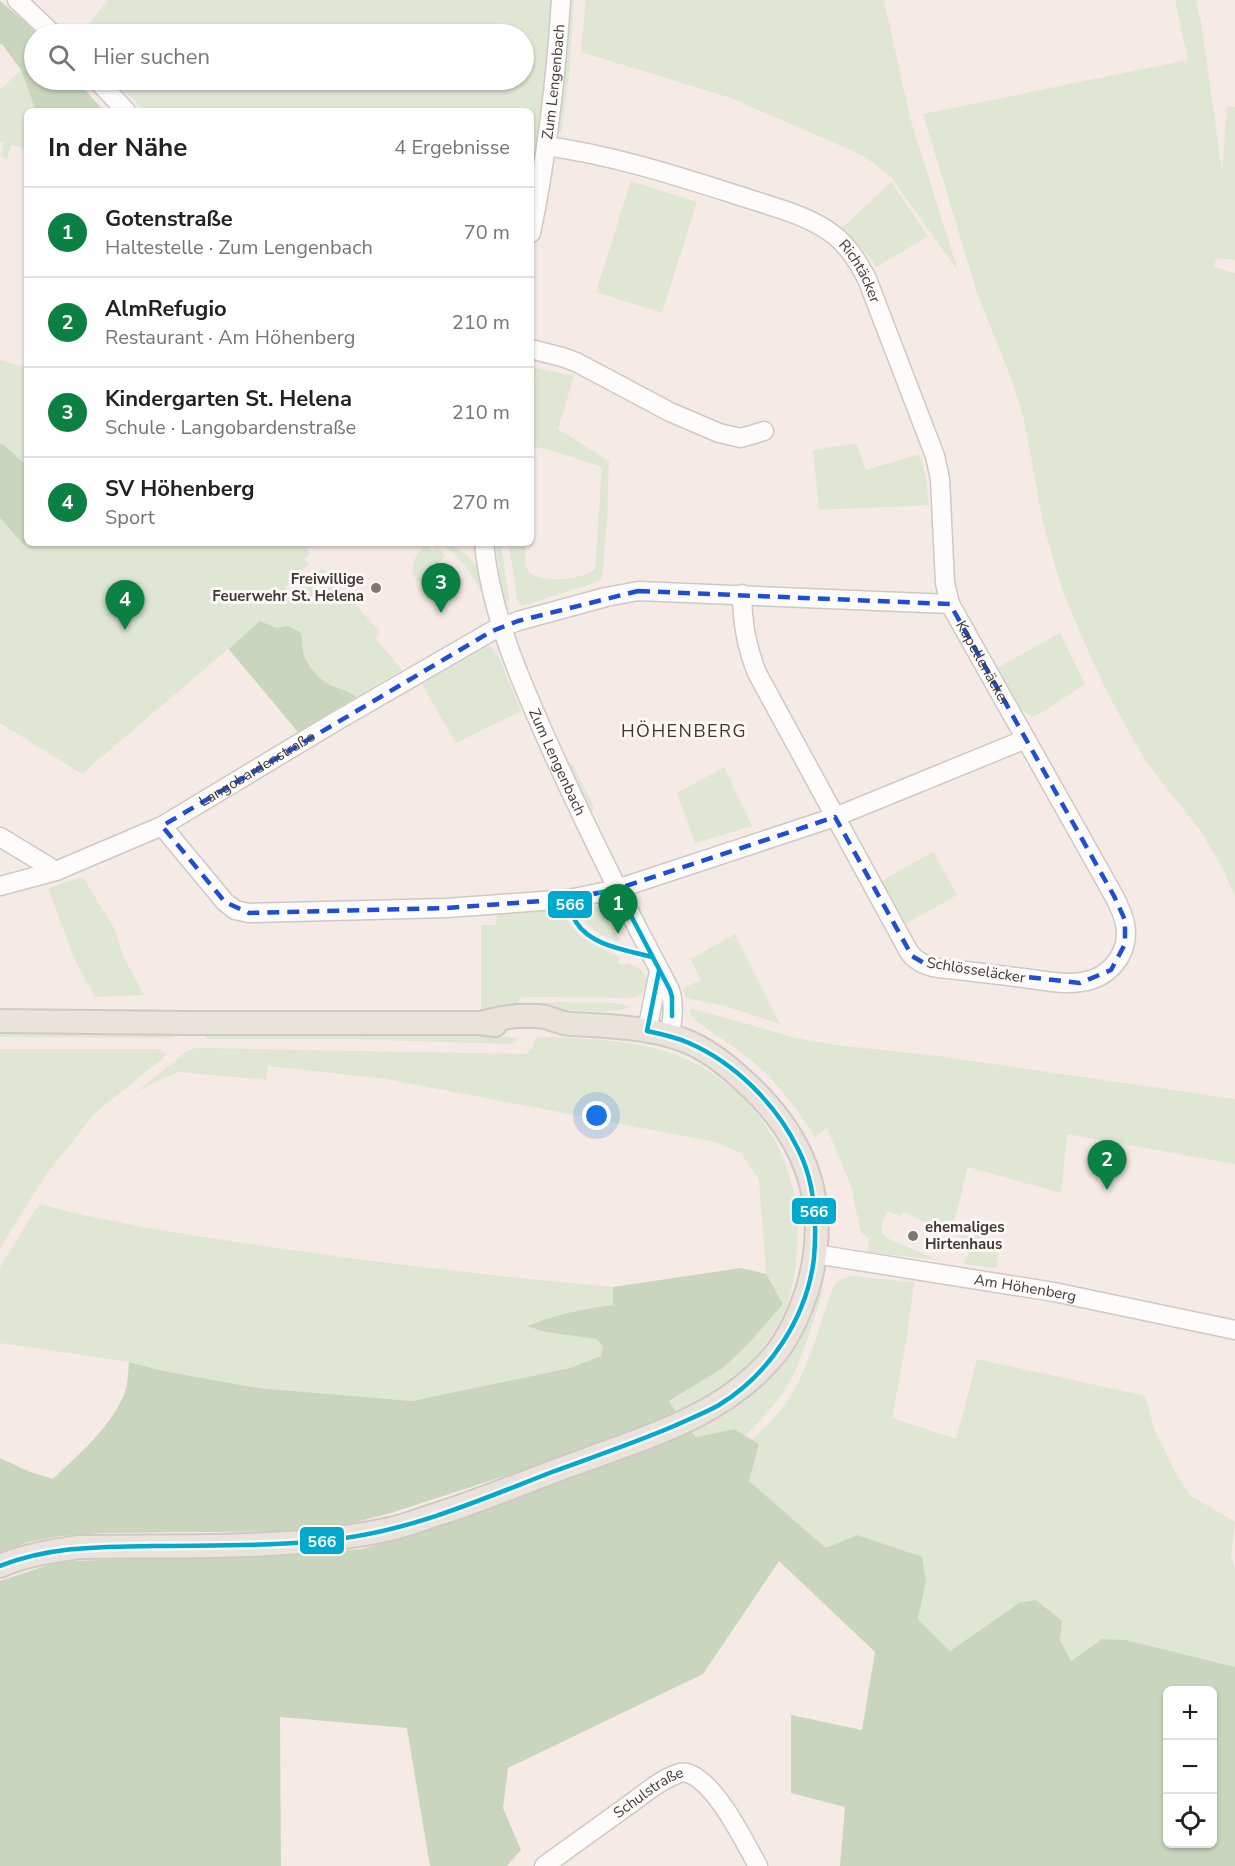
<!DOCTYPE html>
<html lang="de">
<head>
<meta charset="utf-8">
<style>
	:root { --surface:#fff; --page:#f6f6f6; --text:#222; --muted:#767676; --line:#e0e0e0; --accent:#0b8043 }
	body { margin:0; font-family:"Nunito Sans",sans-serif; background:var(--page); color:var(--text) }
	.controls { position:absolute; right:18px; bottom:18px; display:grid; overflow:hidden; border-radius:9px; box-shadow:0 2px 4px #0004 }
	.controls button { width:54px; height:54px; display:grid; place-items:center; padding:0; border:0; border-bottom:2px solid var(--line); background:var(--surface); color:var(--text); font:30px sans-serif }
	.you { position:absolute; left:597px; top:1116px; width:21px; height:21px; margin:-15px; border:4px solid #fff; border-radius:50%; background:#1a73e8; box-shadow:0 0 0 9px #1a73e833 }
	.badge { display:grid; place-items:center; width:39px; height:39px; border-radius:50%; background:var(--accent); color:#fff; font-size:20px; font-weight:700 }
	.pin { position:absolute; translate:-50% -50px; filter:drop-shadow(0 2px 3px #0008) }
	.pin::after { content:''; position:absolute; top:32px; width:21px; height:18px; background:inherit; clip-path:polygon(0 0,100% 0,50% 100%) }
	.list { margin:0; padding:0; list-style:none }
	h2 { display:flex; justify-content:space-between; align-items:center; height:78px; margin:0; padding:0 24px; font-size:26px }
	h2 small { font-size:20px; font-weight:400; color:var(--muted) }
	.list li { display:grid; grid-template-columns:39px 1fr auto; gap:18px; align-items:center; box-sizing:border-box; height:90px; padding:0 24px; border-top:2px solid var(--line) }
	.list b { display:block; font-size:22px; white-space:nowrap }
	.list p { margin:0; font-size:20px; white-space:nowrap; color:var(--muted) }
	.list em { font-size:20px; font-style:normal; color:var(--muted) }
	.icon { flex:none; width:33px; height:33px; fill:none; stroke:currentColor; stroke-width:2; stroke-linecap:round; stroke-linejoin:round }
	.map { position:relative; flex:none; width:1235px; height:1866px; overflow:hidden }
	.search { position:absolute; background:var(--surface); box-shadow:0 2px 4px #0004; left:24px; top:24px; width:510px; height:66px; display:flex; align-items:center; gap:15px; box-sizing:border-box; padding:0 21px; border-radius:33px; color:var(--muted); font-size:22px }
	.panel { position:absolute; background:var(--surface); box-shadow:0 2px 4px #0004; left:24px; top:108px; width:510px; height:438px; border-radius:9px }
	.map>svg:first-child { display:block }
</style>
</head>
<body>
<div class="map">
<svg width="1235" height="1866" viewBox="0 0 1235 1866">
	<rect width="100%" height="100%" fill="#f5eae5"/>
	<g fill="#e0e6d4">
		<polygon points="108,0 553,0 546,74 531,179 531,111 145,111 114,80 524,80 524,34 80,34"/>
		<polygon points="568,0 574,0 569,75 561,135 557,127"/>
		<polygon points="586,0 884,0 911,121 958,271 891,177 864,156 731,98 581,52"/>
		<polygon points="1175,0 1196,0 1201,21 1222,171 1227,106 1235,107 1235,260 1216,258 1214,267 1235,273 1235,896 1221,865 1201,832 1147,763 1130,734 1105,688 1078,628 1061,586 1043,523 1024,419 1011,378 977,293 923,114 1188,60"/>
		<polygon points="21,70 36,111 27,111 27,149 11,145 7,159 1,157 3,143 0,142 0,90"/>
		<polygon points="631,181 697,202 662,313 596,292"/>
		<polygon points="891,182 928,236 877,267 866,253 842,228"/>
		<polygon points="0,360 21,366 27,366 27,466 4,445 0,444"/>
		<path d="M531,367L574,376L558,429L609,461L607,521L602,578L597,582L522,606L517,599L509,543H525C526,550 524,560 526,567C532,586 584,580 595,569L602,467L553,451L531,446Z"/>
		<polygon points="856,443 866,470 919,454 926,478 929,505 819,510 813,450"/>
		<polygon points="0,518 23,544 27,541 27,543 301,543 310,553 304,559 309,564 285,588 291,595 322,568 380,632 375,638 402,670 298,732 228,649 82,774 0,723"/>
		<path d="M441,543C456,543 476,561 481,575C484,585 485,595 486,604C477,578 463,560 441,543Z"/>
		<polygon points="495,543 501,543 509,600 507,604 504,600"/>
		<path d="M426,544L433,551L437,547L445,556L418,582C406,568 416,555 426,544Z"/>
		<polygon points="1060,633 1085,684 1043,712 1034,716 1029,715 1020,709 997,668"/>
		<polygon points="481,647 491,647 499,657 521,711 456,743 421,683"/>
		<polygon points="569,761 573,765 593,805 593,810 591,811 587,808 566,764"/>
		<polygon points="724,767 752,826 695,843 677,793"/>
		<polygon points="933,852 957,895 902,926 878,883"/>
		<polygon points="83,877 115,930 123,956 144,995 95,997 74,958 48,888"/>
		<path d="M589,904L603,908L619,938V941C605,940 565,915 589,904Z"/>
		<path d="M559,909C577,938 589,943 620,957L618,963L627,965V963C632,965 638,967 641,970C651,979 645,996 633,998L527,997L520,998L518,1005L514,1009L481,1010V925H496L497,913Z"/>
		<polygon points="735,934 780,1024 725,1006 686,998 683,988 701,980 691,959"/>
		<path d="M561,1002C578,1003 618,1000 630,1007C610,1016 555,1009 532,1005L536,1003Z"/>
		<path d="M690,1009L709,1013L796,1038L836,1045L938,1056L1235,1099V1164L1067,1134L1061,1193L968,1167L957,1212L951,1227L997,1242L1000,1246L996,1268L964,1264L973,1243L903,1212L901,1216L887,1211C881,1223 876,1232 891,1240L938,1260L868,1252L869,1239L861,1232L851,1186L827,1128L815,1137C795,1106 772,1075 742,1053C726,1041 708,1031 693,1018L690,1014Z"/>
		<polygon points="0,1028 178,1034 175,1037 170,1038 0,1037"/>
		<polygon points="203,1033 440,1033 512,1037 517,1038 517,1040 513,1044 349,1039 209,1039 206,1038"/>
		<path d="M546,1037C594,1039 653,1040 696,1064C767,1102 804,1172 797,1252C795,1269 793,1288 787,1305C775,1337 748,1369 721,1390C708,1400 691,1406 676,1412L668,1402L723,1368L783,1304L766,1274L759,1179L741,1153L715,1142L386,1079L268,1066L266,1080L178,1072L155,1082L134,1094L187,1051L196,1048L526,1054L532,1049L536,1038Z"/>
		<polygon points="0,1049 157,1049 166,1054 162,1059 95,1113 45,1176 0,1248"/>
		<path d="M39,1204C108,1223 179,1233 250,1244C371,1262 491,1276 613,1287L614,1305C583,1309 556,1314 528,1325L545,1332L596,1339L603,1346L601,1356L570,1368L412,1401L258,1388L159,1370L129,1362L0,1343V1267Z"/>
		<path d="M852,1276L914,1282L907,1337L892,1418L956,1439L977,1359L1145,1396L1154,1428L1176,1474L1190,1495L1235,1522L1231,1557L1235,1570V1667L1126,1640L1102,1639L1071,1661L1060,1640L1019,1603L950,1651L918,1619L926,1581L858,1535L826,1548L749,1481L759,1444L752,1440C767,1425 784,1409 794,1390C813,1357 820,1319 835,1284L841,1279Z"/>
		<path d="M824,1287C813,1320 802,1365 783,1393C772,1408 758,1423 745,1436L733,1429L696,1437L690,1430L715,1419L736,1405L753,1391Z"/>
	</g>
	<g fill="#cad5bd" fill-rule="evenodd">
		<polygon points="0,1 26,23 37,34 34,34 34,80 76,80 104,111 36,111 21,70 2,44 0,45"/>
		<polygon points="0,444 4,445 27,466 27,541 23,544 0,518"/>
		<path d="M260,621L276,628L288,626L300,632C303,640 302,649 304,656C309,668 319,679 330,685C339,689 348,690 356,697L298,732L229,649Z"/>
		<path d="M741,1268L766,1274L783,1304L748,1344L723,1368L669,1401L676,1412L598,1444L529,1468L391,1513L337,1527L303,1531L103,1533L62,1536L28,1542L0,1553V1458L30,1472L53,1479C79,1454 109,1429 124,1395C128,1385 128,1373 129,1362L159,1370L258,1388L412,1401L570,1368L601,1356L603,1346L596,1339L545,1332L527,1326C557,1314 582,1309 613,1305V1287Z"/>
		<path d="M734,1429L759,1444L749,1481L826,1548L857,1535L922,1557L926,1581L918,1619L950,1651L1019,1603L1036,1600L1062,1621L1060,1640L1071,1661L1102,1639L1126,1640L1235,1667V1866H840L845,1807L791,1793V1715L862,1730L875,1652L779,1561L703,1674L508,1768L503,1808L521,1850L507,1866H430L407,1728L280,1717L281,1866H0V1581L51,1564L67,1561L312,1554L362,1549L402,1538L496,1506L613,1462L690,1430L696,1437ZM1168,1690H1212V1844H1168Z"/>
	</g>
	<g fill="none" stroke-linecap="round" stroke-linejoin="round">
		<g stroke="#d0c8c4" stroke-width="21">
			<g id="minor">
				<polyline points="17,0 53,34"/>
				<polyline points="97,80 126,111"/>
				<path id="s1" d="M546,146C612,155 674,175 737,195C769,206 807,214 834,235C849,247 858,262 867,279L935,456L940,479L945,583L950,604L1114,896C1125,917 1132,936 1119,958C1110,972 1098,980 1081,982C1065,985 1047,981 1031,979C1000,975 969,971 938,968C926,966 916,962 909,952L757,673C746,646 742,622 742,594"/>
				<path id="s2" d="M531,233C547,156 556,78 561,0"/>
				<polyline points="531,349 562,357 576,362 670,412 719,433 741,438 764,431"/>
				<path id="s3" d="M484,543C491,616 522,684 551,749C588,831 628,911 670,990C675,1005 672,1021 670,1036"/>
				<polyline points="162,826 225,902 235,910 249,913 447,908 569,899 617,889 835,817 1026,739"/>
				<polyline points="0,837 56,871"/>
				<path id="s4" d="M0,886L56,871L162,826L333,723L492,631L518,621L606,597L638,591L950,604"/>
				<polyline points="647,1031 659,971"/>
				<path id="s5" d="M815,1254L1054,1292L1235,1330"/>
				<path id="s6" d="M544,1866C573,1845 601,1825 630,1804C644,1794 660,1780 677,1774C681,1772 685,1772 690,1774C717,1785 744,1841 758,1866"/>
			</g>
		</g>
		<g stroke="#cec9c6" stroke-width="26">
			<g id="major">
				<polyline points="0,1021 191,1023 480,1023 495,1025"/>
				<path d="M0,1566C25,1555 52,1551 79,1547C181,1545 290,1551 390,1529C408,1525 424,1518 441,1513C490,1497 537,1477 585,1460C651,1436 722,1415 770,1360C789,1339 801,1311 809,1284C831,1202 805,1136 744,1081C729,1067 713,1054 695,1045C664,1030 626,1027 591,1025C583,1024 573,1025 565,1023C558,1022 552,1019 546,1017C524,1014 501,1017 480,1023"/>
			</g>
		</g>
		<use href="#minor" stroke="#fefcfb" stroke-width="18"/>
		<use href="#major" stroke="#e9e3dc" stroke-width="22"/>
		<g stroke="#fcf8f6" stroke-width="9">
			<g id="bus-1">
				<path d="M652,957C626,950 591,946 576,922C572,915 571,906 569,899L617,889L670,990L672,997V1016"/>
				<path d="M0,1566C50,1546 100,1547 153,1546C217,1545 282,1547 345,1538C417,1528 485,1498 552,1472C593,1457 634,1443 674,1426C689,1419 705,1413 719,1405C770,1374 807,1317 814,1258C817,1222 815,1182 798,1149C776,1104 735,1063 689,1043C676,1037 661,1034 647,1031L659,971"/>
			</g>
		</g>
		<use href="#bus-1" stroke="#00a9ce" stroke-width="4.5"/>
	</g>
	<path fill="none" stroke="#1d4ed8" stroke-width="4.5" stroke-dasharray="12 8" stroke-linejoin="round" d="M638,591L950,604L1114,896L1125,920V944L1111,970L1080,983L929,966L912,956L835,817L617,889L569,899L447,908L249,913L225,902L162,826L492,631L518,621Z"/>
	<g fill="#807773" stroke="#fcf8f6" stroke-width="2">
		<circle cx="376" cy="588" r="6"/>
		<circle cx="913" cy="1236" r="6"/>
	</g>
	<g text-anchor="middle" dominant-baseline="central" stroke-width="6" stroke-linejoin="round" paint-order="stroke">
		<g font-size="15" fill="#413936" stroke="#fcf8f6">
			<text stroke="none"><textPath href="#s2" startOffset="153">Zum Lengenbach</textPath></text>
			<text stroke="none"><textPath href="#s1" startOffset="348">Richtäcker</textPath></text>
			<text stroke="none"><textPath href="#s1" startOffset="765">Kapellenäcker</textPath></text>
			<text stroke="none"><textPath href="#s3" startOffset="232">Zum Lengenbach</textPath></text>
			<text stroke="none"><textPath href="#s4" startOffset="284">Langobardenstraße</textPath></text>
			<text transform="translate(976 970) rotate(9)">Schlösseläcker</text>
			<text stroke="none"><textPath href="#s5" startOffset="213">Am Höhenberg</textPath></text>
			<text stroke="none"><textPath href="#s6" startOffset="128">Schulstraße</textPath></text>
		</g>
		<g font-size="15" font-weight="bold" fill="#413936" stroke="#fcf8f6" text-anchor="end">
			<text x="364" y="579">Freiwillige<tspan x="364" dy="17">Feuerwehr St. Helena</tspan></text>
			<text x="925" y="1227" text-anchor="start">ehemaliges<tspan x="925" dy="17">Hirtenhaus</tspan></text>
		</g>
		<g font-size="18" letter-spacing="1.5" fill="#45352f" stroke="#fcf8f6">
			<text x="684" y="731">HÖHENBERG</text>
		</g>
	</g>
	<g stroke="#fcf8f6" stroke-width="2">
		<rect x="547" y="890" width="46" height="29" rx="6" fill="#00a9ce"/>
		<rect x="791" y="1197" width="46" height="28" rx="6" fill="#00a9ce"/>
		<rect x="299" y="1526" width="46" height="29" rx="6" fill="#00a9ce"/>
	</g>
	<g font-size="16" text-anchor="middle" font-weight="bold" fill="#fff">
		<text x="570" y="910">566</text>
		<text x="814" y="1217">566</text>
		<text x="322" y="1547">566</text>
	</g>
</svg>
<div class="controls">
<button>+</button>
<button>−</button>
<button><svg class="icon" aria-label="locate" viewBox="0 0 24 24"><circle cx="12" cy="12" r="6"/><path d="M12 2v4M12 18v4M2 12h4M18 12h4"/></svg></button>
</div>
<div class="you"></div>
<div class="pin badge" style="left:618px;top:934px">1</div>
<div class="pin badge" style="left:1107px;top:1190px">2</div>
<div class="pin badge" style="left:441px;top:613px">3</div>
<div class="pin badge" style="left:125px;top:630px">4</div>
<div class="search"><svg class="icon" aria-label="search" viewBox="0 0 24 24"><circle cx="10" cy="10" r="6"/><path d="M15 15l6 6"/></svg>Hier suchen</div>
<section class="panel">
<h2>In der Nähe<small>4 Ergebnisse</small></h2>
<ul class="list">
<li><span class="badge">1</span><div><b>Gotenstraße</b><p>Haltestelle · Zum Lengenbach</p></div><em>70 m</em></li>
<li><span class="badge">2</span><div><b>AlmRefugio</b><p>Restaurant · Am Höhenberg</p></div><em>210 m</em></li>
<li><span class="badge">3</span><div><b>Kindergarten St. Helena</b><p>Schule · Langobardenstraße</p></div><em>210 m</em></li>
<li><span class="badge">4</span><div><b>SV Höhenberg</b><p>Sport</p></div><em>270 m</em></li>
</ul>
</section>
</div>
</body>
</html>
